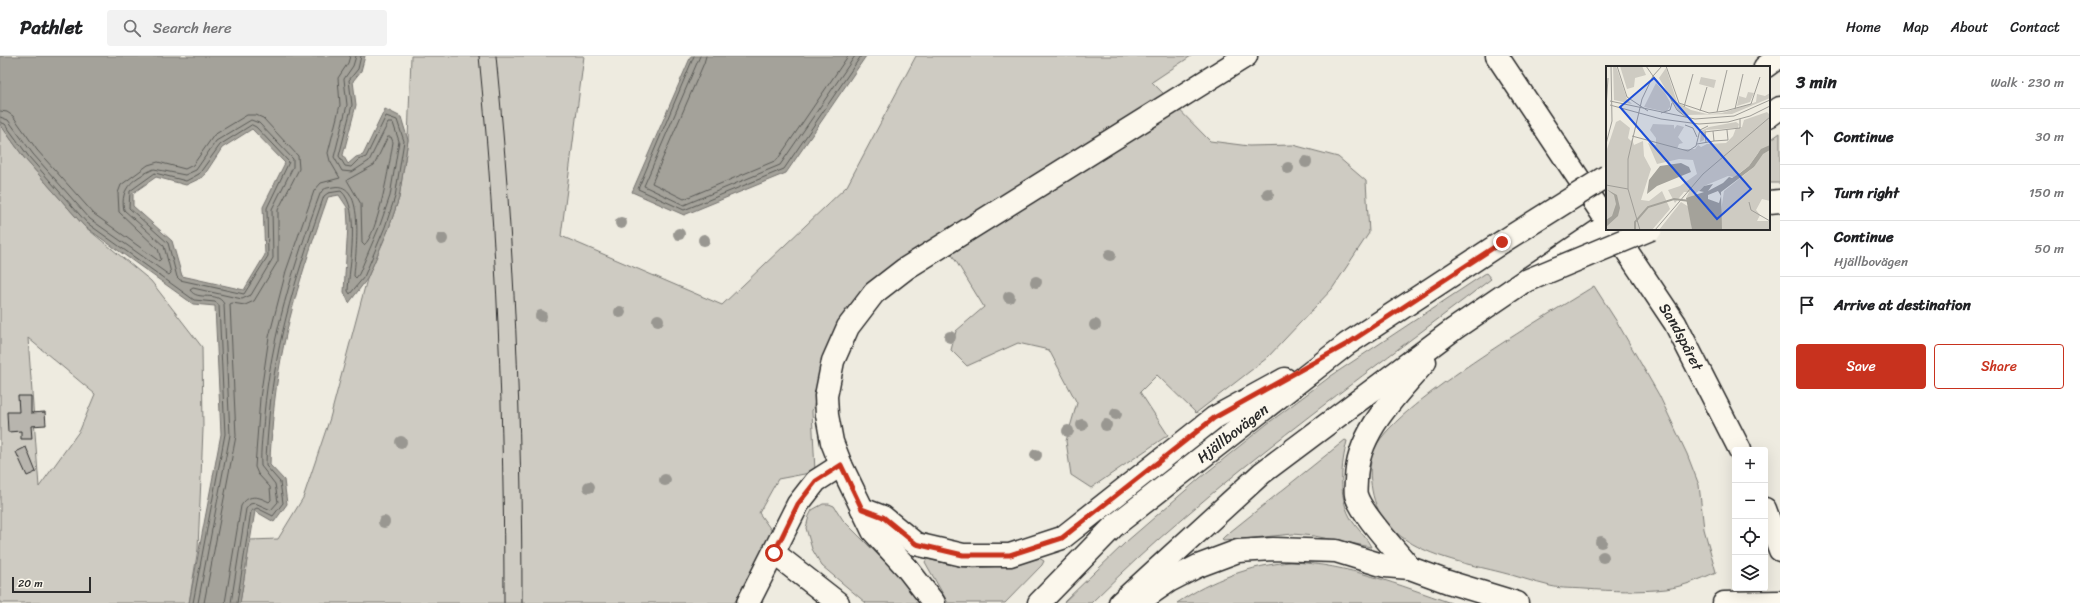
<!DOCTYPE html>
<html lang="en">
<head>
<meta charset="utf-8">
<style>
	:root { --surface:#fff; --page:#f2f2f2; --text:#202124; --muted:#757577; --line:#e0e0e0; --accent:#c8321e }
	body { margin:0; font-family:Sriracha,sans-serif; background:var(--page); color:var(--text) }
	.controls { position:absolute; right:12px; bottom:12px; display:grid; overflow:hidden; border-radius:4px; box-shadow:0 4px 16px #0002 }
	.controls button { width:36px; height:36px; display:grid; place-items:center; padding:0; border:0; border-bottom:1px solid var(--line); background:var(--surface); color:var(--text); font:20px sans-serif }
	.scale { position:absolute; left:12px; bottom:10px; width:79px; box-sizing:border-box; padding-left:4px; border:2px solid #2b2b2b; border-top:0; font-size:11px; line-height:14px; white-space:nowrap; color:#2b2b2b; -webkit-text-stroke:3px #fbf7ec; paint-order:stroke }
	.stop { position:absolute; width:12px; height:12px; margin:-9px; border:3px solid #c8321e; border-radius:50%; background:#fff }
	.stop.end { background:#c8321e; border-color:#fff; box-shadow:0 1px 4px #0008 }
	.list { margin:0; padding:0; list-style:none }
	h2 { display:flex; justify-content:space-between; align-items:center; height:52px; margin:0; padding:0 16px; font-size:17px }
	h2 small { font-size:13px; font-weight:400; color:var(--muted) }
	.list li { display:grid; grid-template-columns:26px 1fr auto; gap:12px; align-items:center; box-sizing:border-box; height:56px; padding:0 16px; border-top:1px solid var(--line) }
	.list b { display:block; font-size:15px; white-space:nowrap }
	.list p { margin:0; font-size:13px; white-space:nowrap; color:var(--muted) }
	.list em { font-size:13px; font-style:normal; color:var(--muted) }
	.actions { display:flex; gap:8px; padding:12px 16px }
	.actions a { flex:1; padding:9px 0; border:1px solid var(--accent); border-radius:4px; text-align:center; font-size:14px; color:var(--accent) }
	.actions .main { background:var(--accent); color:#fff }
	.icon { flex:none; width:22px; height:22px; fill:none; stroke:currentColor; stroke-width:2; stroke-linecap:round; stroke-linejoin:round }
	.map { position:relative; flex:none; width:1780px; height:547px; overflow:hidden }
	header { display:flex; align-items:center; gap:24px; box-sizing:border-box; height:56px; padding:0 20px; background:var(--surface); border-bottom:1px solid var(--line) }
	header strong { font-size:19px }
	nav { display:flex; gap:22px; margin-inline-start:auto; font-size:14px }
	.search { width:280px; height:36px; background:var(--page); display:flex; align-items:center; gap:10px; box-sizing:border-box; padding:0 14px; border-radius:4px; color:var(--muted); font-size:15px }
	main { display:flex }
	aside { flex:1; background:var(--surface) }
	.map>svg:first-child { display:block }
</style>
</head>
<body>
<header>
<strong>Pathlet</strong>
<div class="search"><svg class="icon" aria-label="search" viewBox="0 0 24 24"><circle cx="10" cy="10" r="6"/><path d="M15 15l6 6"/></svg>Search here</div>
<nav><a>Home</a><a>Map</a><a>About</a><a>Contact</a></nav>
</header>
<main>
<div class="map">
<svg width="1780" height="547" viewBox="0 0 1780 547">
	<rect width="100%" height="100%" fill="#eeebe0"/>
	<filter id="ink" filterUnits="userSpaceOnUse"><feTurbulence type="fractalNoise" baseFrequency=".025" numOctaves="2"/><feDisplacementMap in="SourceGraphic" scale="8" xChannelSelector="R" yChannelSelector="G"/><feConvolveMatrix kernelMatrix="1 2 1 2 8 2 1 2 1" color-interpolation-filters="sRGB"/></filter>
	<g filter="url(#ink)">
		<g fill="#cecbc2" stroke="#7c7b76" fill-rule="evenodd">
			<polygon points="411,0 584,0 561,180 722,249 847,130 916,0 1191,0 1152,26 1210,85 1249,90 1293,89 1338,101 1366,125 1369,177 1332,233 1267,302 1196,357 1157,319 1140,336 1168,379 1091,432 1071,419 1066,385 1077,347 1049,294 1018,287 967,310 951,294 956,275 984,251 946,189 880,233 825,314 812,355 815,416 778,423 759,457 774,478 762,507 734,547 240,547 250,484 278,483 303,442 330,362 367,223 389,172 399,142 408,84"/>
			<path d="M0,68L25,103L84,170L151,225L202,291L203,373L198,493L189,547H0ZM28,282L95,338L80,374L39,431Z"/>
			<polygon points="1780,77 1780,127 1769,127 1769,85"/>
			<path d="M1486,217L1491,223C1355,327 1212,426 1091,547H1063L1126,486L1200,422L1267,368L1331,320Z"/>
			<path d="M1594,230L1617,266L1659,339L1687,398L1699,429L1704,473L1716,516C1699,524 1684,530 1666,533C1639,536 1612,535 1585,533C1574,532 1562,533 1550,530C1533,526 1517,520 1500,516C1452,504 1382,493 1372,434C1370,422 1369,408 1373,396C1389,351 1548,259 1594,230Z"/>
			<path d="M1345,384L1347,385C1341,409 1338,439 1350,461C1355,471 1366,480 1371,491L1314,480L1293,478L1223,485L1222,483L1225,480Z"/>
			<polygon points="823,448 829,448 834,450 843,464 902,523 920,547 866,547 822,510 812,493 806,472 809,460 812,454"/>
			<polygon points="1039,502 1044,505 1042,509 1005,547 948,547 925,506 927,503 956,510 974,512 1016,509"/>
			<path d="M1291,506C1347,508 1399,529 1451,547H1177C1211,524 1251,509 1291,506Z"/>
		</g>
		<g fill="#a4a29a" stroke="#74726e" fill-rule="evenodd">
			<path d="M0,0H365L361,15L353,25L356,49L343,99L348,108L356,101L363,99L385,53L401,61L408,84L399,142L389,172L367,223L349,247L344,236L348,169L347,151L339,139L328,141C302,215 280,281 273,361C272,377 270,393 270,409L284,424L287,448L274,466L255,455L240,547H189L221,378L215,250L193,248L84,170L25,103L0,68ZM252,73L285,107L263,151L265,199L244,234L182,220L172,185L133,150V137L156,121L186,129L203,121L222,92Z"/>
			<polygon points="691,0 866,0 786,117 684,159 632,136"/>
		</g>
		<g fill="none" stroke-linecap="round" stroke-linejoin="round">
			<g stroke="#5b5b57" stroke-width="1">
				<polyline points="694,0 638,133 684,154 784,113 861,0"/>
				<polyline points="700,0 644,130 684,149 780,109 855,0"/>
				<polyline points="706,0 704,7 652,127 684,143 777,104 848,0"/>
				<polyline points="0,55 7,56 13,60 37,94 94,158 159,205 161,203 158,193 119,156 118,137 121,129 148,109 158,106 185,113 193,109 214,79 247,59 256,59 263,62 298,100 299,113 278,154 278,205 254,245 245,249 232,247 230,248 236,380 204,547"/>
				<path d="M0,61L8,64L33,98L90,163L169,219L171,217L164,190L124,154C119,131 136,121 154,113L185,119L196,114L216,85L251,64L259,67L293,103V111L272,153L273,202L251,239L242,243L193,232L190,234C198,246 217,234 224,248L230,379L198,547"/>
				<polyline points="0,66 5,68 29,101 87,167 194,244 215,246 219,249 225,378 193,547"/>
				<polygon points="252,69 256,71 289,106 267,152 268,200 244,238 180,224 177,221 168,187 129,152 130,135 155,117 186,125 199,118 220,89"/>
				<path d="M388,81H391L393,86C390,105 378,179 364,189L362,187L361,148L347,124L374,109Z"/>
				<path d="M225,547L241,450C248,438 258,440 269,446L271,444L270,431L258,418L255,411L260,342L269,281L286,215L314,135L321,127L340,122L330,105L328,97L340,49L338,22L348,7L350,0"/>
				<path d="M231,547L246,453L250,448L255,447L271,454L278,446L275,428L261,410C260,393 263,376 264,359C271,281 293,211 320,138C323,132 327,132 333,131C367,124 355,201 354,220L356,222L359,218L380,169L390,140L399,85L393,67H388L369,105L352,116L342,115L334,101L347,49L344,23L353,10L356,0"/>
				<path d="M237,547L251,455L257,452L273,460L283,447L280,426L266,410C266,393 268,377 269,361C276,281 298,215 324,140L328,137L341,135C361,152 349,211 348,235L350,238L364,221L385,171L395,141L404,85L397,64L386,60L366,101L358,104L351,111L345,110L339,100L352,49L349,24L358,13L361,0"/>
			</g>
		</g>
		<g fill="#b8b5ae" stroke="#2b2b2b">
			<polygon points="18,340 31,340 31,357 45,356 46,369 31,370 32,383 21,383 21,375 8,376 7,356 19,356"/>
			<polygon points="26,391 36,416 27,420 16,396"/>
		</g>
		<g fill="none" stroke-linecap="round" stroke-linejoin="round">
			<g stroke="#2b2b2b" stroke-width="25">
				<g id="minor">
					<polyline points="1497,0 1607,165"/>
					<path id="s1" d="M1612,173L1675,267L1740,394"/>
					<polyline points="1765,453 1780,494"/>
					<polyline points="774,497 838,547"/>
					<polyline points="748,547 798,448 816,425 841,409"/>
				</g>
			</g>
			<g stroke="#2b2b2b" stroke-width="25">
				<g id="major">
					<polyline points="1765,11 1780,0"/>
					<polyline points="1769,60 1780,52"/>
					<polyline points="862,453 883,461 916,488 963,499 1010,499 1062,482 1214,362 1285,323"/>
					<path d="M1410,512C1397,495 1361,458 1356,439C1355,435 1356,428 1356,424C1357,376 1396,340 1425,306"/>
					<polyline points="934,547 906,511 873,475 841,409 832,386 827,359 826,340 833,305 848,271 874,237 905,213 1246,0"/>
					<path id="s2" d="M1039,547L1114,470L1347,288L1502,186"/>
					<polyline points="1120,547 1262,417 1454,273 1607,169"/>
					<polyline points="1137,547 1169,525 1198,510 1238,495 1273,493 1336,495 1385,510 1410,512 1448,526 1517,547"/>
					<polyline points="1724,547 1780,546"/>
				</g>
			</g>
			<g stroke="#2b2b2b" stroke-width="25">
				<polyline id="highway" points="1769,146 1780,145"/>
			</g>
			<use href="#minor" stroke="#fbf7ec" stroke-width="22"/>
			<use href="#major" stroke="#fbf7ec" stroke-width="22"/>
			<use href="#highway" stroke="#fbf7ec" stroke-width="22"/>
			<g stroke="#2b2b2b" stroke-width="1">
				<path d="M479,0C497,182 504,364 504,547"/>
				<path d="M496,0C514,182 522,365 522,547"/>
			</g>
			<g stroke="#2b2b2b" stroke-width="25" stroke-linecap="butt">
				<polyline id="major-bridge" points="1502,186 1607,120"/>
			</g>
			<g stroke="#2b2b2b" stroke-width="25" stroke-linecap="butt">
				<polyline id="highway-bridge" points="1526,225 1651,173"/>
			</g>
			<use href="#major-bridge" stroke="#fbf7ec" stroke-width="22"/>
			<use href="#highway-bridge" stroke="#fbf7ec" stroke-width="22"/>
		</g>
		<g fill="#999791">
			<circle cx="1306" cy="106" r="6"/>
			<circle cx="1288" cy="112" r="6"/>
			<circle cx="1268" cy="138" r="6"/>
			<circle cx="621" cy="167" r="6"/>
			<circle cx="679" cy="178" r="6"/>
			<circle cx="442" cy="183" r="6"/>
			<circle cx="704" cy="184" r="6"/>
			<circle cx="1110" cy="199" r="6"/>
			<circle cx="1036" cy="226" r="6"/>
			<circle cx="1009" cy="241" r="6"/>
			<circle cx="620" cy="256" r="6"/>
			<circle cx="541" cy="260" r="6"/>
			<circle cx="658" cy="264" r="6"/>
			<circle cx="1095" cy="269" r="6"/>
			<circle cx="950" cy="281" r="6"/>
			<circle cx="1116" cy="358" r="6"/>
			<circle cx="1082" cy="369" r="6"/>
			<circle cx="1106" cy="369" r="6"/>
			<circle cx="1068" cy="375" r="6"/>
			<circle cx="401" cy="386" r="6"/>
			<circle cx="1036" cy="399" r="6"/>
			<circle cx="665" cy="424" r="6"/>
			<circle cx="589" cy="431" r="6"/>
			<circle cx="384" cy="466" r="6"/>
			<circle cx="1601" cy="486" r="6"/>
			<circle cx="1603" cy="501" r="6"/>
		</g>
	</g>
	<g fill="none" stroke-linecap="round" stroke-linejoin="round" filter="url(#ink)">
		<polyline stroke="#c8321e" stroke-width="5" points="774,497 798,448 816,425 841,409 862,453 883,461 916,488 963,499 1010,499 1062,482 1214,362 1347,288 1502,186"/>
	</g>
	<g text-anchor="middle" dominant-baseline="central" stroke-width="3" stroke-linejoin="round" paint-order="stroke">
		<g font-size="15" fill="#2b2b2b" stroke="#fbf7ec">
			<text stroke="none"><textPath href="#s1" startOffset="128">Sandspåret</textPath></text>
			<text stroke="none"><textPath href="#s2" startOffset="258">Hjällbovägen</textPath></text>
		</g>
	</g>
	<g transform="translate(1606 10)">
		<rect width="164" height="164" fill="#eeebe0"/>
		<path d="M7,0H10L21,33L26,38L8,34ZM14,0H36L40,9L29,12L28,21L21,23ZM60,2L71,36L85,44L101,48L116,47L150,36L151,28L159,30L164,27V32L126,48L80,49L73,46L53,12ZM95,11L110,14L108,22L93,18ZM50,17L59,27L64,36V41L60,46L38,41ZM142,26L148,27L144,36L131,40L133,30L140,32ZM161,46L164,49V79L152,87L143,100L128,111L122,110L98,120L86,131L80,132L83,126H78L69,137L62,124L74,120L91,108L87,94L73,93L51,98L42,77L50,79V72L44,64L47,58L68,59V63L71,59L78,61L72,71L77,77L73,78L71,83H89L92,79L95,81L101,78L120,77L127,70L130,62L100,64L98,74L94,76L95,65L103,61L130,56L133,58L132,62L136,61L138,54ZM14,54L24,62L22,72L25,75L26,73L28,79L37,75L38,90L45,103L35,134L43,135L56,125L64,143L46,164H0V86L10,56ZM164,84V135L156,133L150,144L154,149L151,155H164V164H112L116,163L114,152L118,125L148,101L156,88ZM75,136L83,141L86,164H53Z" fill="#cecbc2"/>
		<path d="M164,79V84L157,88L148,101L115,126L116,163L86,164L80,132L98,126L93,125L98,120L107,118L102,125L117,117L123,111L126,112L134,107L143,100L155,83ZM112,125L115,130L113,137L102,133V129ZM75,97L83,101L85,106L51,120L41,128L43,114L54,100ZM0,123L11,129L14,142L12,150L0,161V154L6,150L10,138L8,129Z" fill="#a4a29a" fill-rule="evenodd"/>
		<path fill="none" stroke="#a4a29a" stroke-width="2" d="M29,164V156L42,141L68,133L84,135"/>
		<path fill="none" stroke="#a09e98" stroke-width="1" d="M11,0L21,31L42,45M40,0L47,10M60,0L73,37L103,47L119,45L145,38L154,11M47,10L62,28L71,44L80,51M4,35L89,53L128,50L164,34M4,39L55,53L93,58L122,56L144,50L164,40M78,41L87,8M0,42L2,12M129,43L137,8M94,45L101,21M111,46L121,4M55,47L64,44L66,37M79,59L87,62L91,71M26,70L82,85L90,80L94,64L102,60M108,75L122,74L121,64M100,77L99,66L107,65M0,78L6,55L5,0M91,78L108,75L107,65L134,62V53M0,119L22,123M143,136L145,144L164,155M34,164L22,123V93L36,33L47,10L56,0M49,164L97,108L164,51"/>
		<path fill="#1d4ed8" fill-opacity="0.15" stroke="#1d4ed8" stroke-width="2" d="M48,12L145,123L111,153L14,41Z"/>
		<rect width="164" height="164" fill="none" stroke="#2b2b2b" stroke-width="2"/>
	</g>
</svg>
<div class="controls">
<button>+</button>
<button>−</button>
<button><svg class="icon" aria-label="locate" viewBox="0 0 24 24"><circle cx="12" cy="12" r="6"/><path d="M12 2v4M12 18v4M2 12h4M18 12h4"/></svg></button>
<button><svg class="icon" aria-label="layers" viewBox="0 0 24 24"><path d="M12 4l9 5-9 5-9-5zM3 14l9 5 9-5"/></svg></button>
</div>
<div class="scale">20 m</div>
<div class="stop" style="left:774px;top:497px"></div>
<div class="stop end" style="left:1502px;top:186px"></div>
</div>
<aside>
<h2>3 min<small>Walk · 230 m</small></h2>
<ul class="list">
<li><svg class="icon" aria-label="ahead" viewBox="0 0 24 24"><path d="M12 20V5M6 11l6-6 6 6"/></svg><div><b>Continue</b></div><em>30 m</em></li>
<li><svg class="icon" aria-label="right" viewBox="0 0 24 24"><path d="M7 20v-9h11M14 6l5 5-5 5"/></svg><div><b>Turn right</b></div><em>150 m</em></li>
<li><svg class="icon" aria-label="ahead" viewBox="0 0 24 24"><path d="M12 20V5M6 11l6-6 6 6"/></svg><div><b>Continue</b><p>Hjällbovägen</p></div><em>50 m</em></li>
<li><svg class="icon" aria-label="arrive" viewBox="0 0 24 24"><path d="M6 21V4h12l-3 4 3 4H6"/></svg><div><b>Arrive at destination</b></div></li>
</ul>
<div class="actions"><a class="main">Save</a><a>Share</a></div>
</aside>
</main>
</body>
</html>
